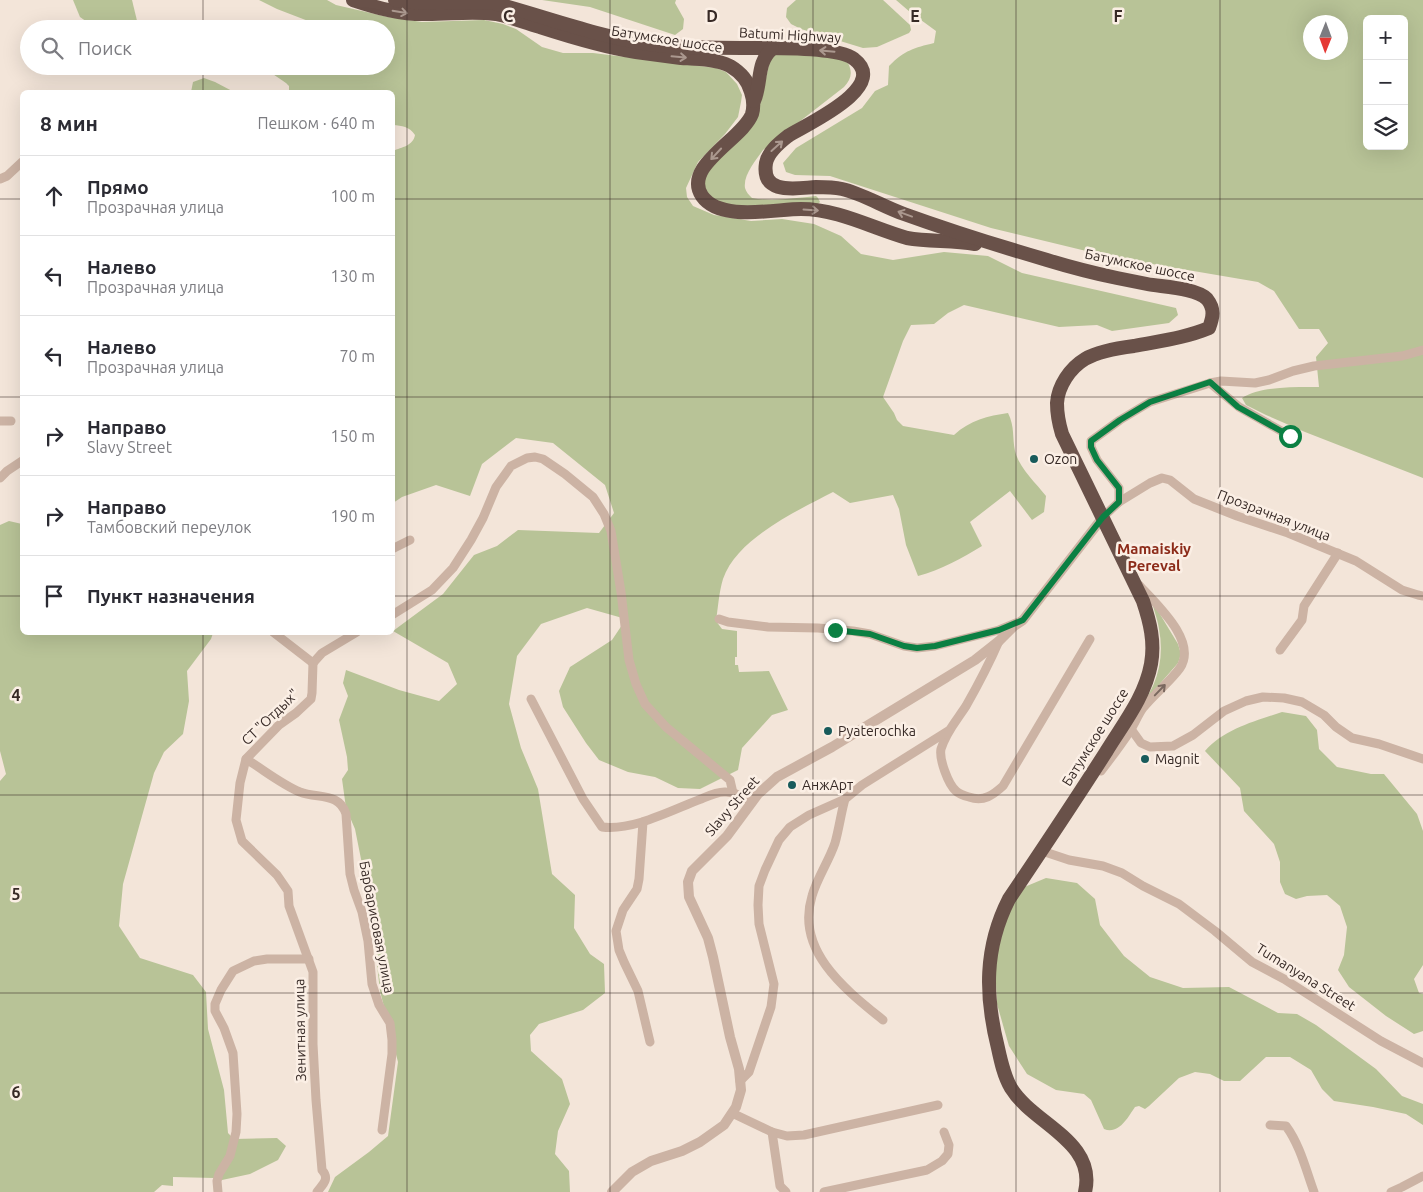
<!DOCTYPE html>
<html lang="ru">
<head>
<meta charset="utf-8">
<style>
	:root { --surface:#fff; --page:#f2f2f3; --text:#2b2b33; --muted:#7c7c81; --line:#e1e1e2 }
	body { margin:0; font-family:Ubuntu,sans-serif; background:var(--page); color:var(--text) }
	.controls { position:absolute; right:15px; top:15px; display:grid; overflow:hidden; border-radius:8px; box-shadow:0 5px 20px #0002 }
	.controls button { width:45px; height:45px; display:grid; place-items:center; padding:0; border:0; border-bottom:1px solid var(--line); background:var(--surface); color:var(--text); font:25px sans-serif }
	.compass { position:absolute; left:1303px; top:15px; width:45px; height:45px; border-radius:50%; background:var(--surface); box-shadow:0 5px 20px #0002; rotate:181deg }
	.stop { position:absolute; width:15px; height:15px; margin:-11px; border:4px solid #0b8043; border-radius:50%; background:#fff }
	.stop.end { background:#0b8043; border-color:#fff; box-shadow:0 1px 5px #0008 }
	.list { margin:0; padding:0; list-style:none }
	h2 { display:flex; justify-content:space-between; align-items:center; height:65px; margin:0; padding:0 20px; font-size:21px }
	h2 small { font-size:16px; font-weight:400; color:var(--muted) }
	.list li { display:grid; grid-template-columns:32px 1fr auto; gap:15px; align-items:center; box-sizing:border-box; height:80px; padding:0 20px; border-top:1px solid var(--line) }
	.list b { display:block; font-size:19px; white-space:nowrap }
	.list p { margin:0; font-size:16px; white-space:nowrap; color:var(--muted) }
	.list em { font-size:16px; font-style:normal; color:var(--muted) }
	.icon { flex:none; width:28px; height:28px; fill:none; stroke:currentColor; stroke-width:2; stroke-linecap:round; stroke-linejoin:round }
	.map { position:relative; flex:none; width:1423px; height:1192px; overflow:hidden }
	.search { position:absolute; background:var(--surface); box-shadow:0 5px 20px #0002; left:20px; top:20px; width:375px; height:55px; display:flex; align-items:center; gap:12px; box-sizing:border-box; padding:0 18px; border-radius:28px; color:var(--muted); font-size:19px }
	.panel { position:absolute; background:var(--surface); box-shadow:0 5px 20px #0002; left:20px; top:90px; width:375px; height:545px; border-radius:8px }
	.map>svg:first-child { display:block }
</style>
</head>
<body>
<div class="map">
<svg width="1423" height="1192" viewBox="0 0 1423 1192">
	<rect width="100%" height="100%" fill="#f3e5d9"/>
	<g fill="#b8c397" fill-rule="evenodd">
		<polygon points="73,0 132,0 139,29 97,29 80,17"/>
		<path d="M259,0H327L336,5L388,17L422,22L484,20L503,24L516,29L542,47L563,53H593L716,68L726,72L737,84L742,95L741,102L738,117L725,134L698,162L686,188L687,197L693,206L714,215L751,221L782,219L814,224L841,236L861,254L893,260L944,252L988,256L1022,273L1176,308L1178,315L1169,323L1112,331L1097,325L1059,327L964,305L948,313L934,324L911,325L903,341L883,397L894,413L897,420L903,426L954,435C970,420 988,416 1008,413C1015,427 1012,437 1015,451C1019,468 1036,483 1046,496L1044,512L1032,520L1010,491L970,522L982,546C962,558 941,570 918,576L906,545L899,509L893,495L850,503L833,492C797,511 737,538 723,579C719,592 718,608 716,621L722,629L737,631V657H735V665H738L739,672L769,671L788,710L772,715L742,748L738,770L700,789L678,788L655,777L628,772L599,760L586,743L563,707L559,691L570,667L612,640L626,619L587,608L541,624L517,656L509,704L521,748L538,789L552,874L575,895L574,928L590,954L604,964L605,993L583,1010L539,1024L530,1035L531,1051L562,1079L570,1104L558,1131L555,1154L569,1171L570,1192H328L335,1177L369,1152L388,1136L398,1062L380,991L370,904L355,829L346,808L342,779L348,770L347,757L339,720L348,696L343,683L346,670L399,690L439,701L457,684L448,663L393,631L443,594L474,555L497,546L518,530L599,533L614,513L605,485L553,443L516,438L482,464L470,496L436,485L402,497L393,503V151C402,147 413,146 415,135C409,126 402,126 393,125L392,92H289V86L286,83L261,66H311L322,73L347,75L361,68V66H386V29H329L277,9Z"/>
		<polygon points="542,0 676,0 675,3 684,19 683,29 675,35 590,7"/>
		<polygon points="796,0 883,0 910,25 911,30 909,33 877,47 863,48 801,29 791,24 786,17 787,8"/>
		<path d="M896,0H1423V478L1305,432L1266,415L1246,405L1242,398C1260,386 1297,387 1319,387L1316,357L1328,343L1319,329H1299L1274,291L1258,282L1111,257L991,228L830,176L795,175L786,172L783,163L796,148L862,108L875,91L888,85L889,66C905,50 914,48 934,43L936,31L910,12ZM1367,19H1404V146H1367ZM1310,22H1340V52H1310Z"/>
		<path d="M779,53L838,58L848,63C853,73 851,79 844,87L763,150C756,160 743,175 745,188C746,192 749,195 752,198C774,202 794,198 816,196L818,198L820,202L818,204L780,208L720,205L705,193L703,176L748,126L766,78L770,60L773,55Z"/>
		<polygon points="204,78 215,82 234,92 191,92 193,82"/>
		<polygon points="9,521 22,524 22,632 213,633 211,639 187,671 189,701 183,734 164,752 154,773 123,884 119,926 140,958 193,975 206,992 208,1029 224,1090 228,1133 234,1139 277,1138 286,1146 278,1160 250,1174 222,1180 214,1178 173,1177 173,1186 162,1185 154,1192 0,1192 0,781 6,774 0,751 0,525"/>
		<path d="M1153,606H1155L1178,644L1181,654L1178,663L1144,702C1159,680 1164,655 1159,629C1158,621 1155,614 1153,606Z"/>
		<path d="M1282,712L1306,716L1317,730L1319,749L1337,767L1371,774H1384L1417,814L1423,831V965L1414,979L1419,993L1423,994V1031L1414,1034L1386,1016L1349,987L1338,970L1344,955L1347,927L1340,906L1327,895L1307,896L1296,899L1285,894L1280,882V862L1274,844L1244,811L1240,788L1205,751C1224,729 1256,721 1282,712Z"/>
		<path d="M1046,878L1077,883L1095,899L1100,925L1124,956L1150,977L1183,988L1229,987L1278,1013L1297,1014L1316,1025L1376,1069L1402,1096L1423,1104V1125L1406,1114L1373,1107L1334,1101L1322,1089L1311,1070L1290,1057H1266L1240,1081H1224L1210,1074L1195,1072L1179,1078L1149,1106L1145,1109L1139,1106L1135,1107C1128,1117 1119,1135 1104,1129L1091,1100L1084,1094L1056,1090L1027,1074L1009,1046L997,1004L995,962L1003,923L1022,888Z"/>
	</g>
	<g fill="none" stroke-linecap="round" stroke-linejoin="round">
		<g stroke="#ccb3a4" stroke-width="9">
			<polyline points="0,179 7,176 22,162"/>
			<polyline points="1210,383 1239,407 1290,436"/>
			<polyline points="0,421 11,421"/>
			<polyline points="0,478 7,471 22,461"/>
			<polyline points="1119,502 1119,488 1097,460 1091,447 1091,441 1120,420 1150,402 1210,383 1221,381 1255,383 1269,380 1293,371 1314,366 1402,356 1423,350"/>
			<polyline points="1103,517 1119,502 1150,483 1162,478 1170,480 1194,499 1237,516 1288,533 1356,561 1402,590 1418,595 1423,596"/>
			<polyline points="392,549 410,540"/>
			<polyline points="392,615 432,590 453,568 471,540 483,518 496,487 511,466 527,458 535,457 543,459 565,474 593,497 604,514 611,531 621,592 629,660 636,684 645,704 666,727 730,780 733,793"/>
			<polyline points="719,619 728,622 768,627 818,628 853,631 870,634 904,646 917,648 935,646 999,630 1016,623"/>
			<polyline points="273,632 313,663"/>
			<path d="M999,641C989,664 978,685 966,706C957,720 946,732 941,749C939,759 948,784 956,791C959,794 965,796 969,797C984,802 993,795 1003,786L1090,639"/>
			<polyline points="1280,650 1302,620 1304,606 1338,553"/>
			<path d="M313,663L312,693L311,699L296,713L279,725L246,759L240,783L236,820L242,841L277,875L288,891L289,906L313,972V1044L316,1100L322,1170C330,1179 323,1184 317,1192"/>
			<polyline points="313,663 322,653 357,632"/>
			<path d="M531,699L583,799L602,827C633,831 672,810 701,799C708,796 718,791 726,792C736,792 743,797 751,801"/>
			<polyline points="1131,729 1141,743 1150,747 1173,746 1193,735 1224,711 1246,701 1263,697 1284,698 1302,702 1324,715 1336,727 1352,738 1379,744 1423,759"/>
			<path d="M246,759C264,770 281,784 300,792C318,799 339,792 346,814L350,874L354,890L362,912L368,941L372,984L379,1005L390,1023L392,1040V1054L382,1130"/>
			<path d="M1101,771C1111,758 1121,745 1130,731C1135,723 1138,715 1143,708C1154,694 1169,683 1180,668C1198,641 1156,604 1139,585"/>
			<polyline points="643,822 639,879 637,889 623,910 616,931 619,950 624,962 638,991 650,1042"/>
			<polyline points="1042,851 1069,860 1103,866 1122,873 1143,886 1179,904 1215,931 1252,962 1284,979 1381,1041 1423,1063"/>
			<path d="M883,1020C846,990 795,951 812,896C817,878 829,861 835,843C839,829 841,813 845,799L862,785L948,731"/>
			<polyline points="740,1081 749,1072 771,1007 774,984 759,924 758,905 759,886 765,870 779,840 790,827 809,815 845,799"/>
			<polyline points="732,1113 772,1132 787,1136 804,1135 938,1105"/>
			<path d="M1270,1125L1286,1126C1300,1145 1306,1170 1314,1192"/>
			<polyline points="772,1132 780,1186 786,1192"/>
			<polyline points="218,1192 217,1181 219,1174 230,1156 236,1132 237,1114 233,1053 224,1028 215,1011 215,1004 221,990 233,971 254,961 267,959 309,959"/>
			<polyline points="824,1192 927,1170 942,1161 948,1154 949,1145 944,1132"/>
			<polyline points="1391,1192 1402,1187 1423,1176"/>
		</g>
		<polyline stroke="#ccb3a4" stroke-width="10" points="612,1192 632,1172 651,1161 682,1151 700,1142 724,1125 736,1107 741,1090 739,1069 730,1037 713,957 708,938 689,897 688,882 692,871 727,836 758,794 777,777 832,747 975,660 999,641 1014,626 1023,620 1103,517"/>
		<g stroke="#695149" stroke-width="14">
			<path d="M353,0C377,8 402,15 428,14C451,14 473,11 496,14C511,17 525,23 540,27C571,37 603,47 636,52C651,54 666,56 681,58C697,59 715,59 730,66C740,72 748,80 751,92C753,98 754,107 752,114C743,139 682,166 702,196C720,222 775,209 801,209C838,209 872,228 907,238C929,242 952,240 975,244"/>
			<path d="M395,0C428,6 461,0 494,3C546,17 596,36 649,44C682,49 715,47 747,48C770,48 838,46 854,59C891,87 805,125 788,136C779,143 768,152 766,163C761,196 797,188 816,187C824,187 833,187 842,189C861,193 884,207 904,214C951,231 999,246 1047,260C1070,267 1093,273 1117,278C1127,280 1137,282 1147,284C1163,287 1196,288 1207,299C1215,309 1213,317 1209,328C1185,338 1159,341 1134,346C1118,348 1099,351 1085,359C1070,368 1058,386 1057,403C1057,414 1059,424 1062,434L1143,601C1150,622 1155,642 1151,664C1145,697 1123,724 1106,752C1074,802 1042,850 1009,899C984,948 985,996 998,1048C1001,1062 1004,1076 1011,1088C1033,1124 1097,1141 1085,1192"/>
			<path d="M754,101C762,83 756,63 772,49"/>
		</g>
	</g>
	<defs><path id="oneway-shaft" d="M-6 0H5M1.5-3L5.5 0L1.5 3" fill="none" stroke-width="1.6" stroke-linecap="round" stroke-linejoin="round" transform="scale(1.25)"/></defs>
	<g stroke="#ab988f">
		<use href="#oneway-shaft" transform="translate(400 12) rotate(10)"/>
		<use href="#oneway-shaft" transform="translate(827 51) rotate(-175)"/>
		<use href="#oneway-shaft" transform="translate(679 57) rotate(5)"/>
		<use href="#oneway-shaft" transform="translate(777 146) rotate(-42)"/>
		<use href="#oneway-shaft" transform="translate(716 154) rotate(133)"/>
		<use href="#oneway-shaft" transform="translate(811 210) rotate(4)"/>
		<use href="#oneway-shaft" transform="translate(905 214) rotate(-160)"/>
	</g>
	<use stroke="#7a685f" href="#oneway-shaft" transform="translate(1160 690) rotate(-46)"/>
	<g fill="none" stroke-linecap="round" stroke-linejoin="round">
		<polyline stroke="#0b8043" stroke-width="6" points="835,630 870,634 904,646 917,648 935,646 999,630 1023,620 1103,517 1119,502 1119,488 1097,460 1091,447 1091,441 1120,420 1150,402 1210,382 1238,407 1290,436"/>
	</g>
	<path fill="none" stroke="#372a26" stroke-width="1" stroke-opacity="0.55" d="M203,0V29M407,0V1192M610,0V1192M813,0V1192M1016,0V1192M1220,0V1192M203,66V92M0,199H22M392,199H1423M0,397H22M392,397H1423M0,596H22M392,596H1423M203,632V1192M0,795H1423M0,993H1423"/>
	<g fill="#185b5b" stroke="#fbefe5" stroke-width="2">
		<circle cx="1034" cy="459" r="5"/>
		<circle cx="828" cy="731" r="5"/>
		<circle cx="1145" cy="759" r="5"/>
		<circle cx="792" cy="785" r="5"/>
	</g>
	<g text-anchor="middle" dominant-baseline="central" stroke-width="5" stroke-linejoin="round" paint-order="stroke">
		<g font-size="14" fill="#372a26" stroke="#fbefe5">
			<text transform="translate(790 35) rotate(3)">Batumi Highway</text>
			<text transform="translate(667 39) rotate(9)">Батумское шоссе</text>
			<text transform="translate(1140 265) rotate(12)">Батумское шоссе</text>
			<text transform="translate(1274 515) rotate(21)">Прозрачная улица</text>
			<text transform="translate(270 717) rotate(-44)">СТ "Отдых"</text>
			<text transform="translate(1095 737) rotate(-58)">Батумское шоссе</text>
			<text transform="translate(732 806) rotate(-49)">Slavy Street</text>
			<text transform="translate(377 927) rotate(79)">Барбарисовая улица</text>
			<text transform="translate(1306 977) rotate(32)">Tumanyana Street</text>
			<text transform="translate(300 1030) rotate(-91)">Зенитная улица</text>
		</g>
		<g font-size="14" fill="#372a26" stroke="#fbefe5" text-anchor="start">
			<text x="1044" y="459">Ozon</text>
			<text x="838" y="731">Pyaterochka</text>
			<text x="1155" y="759">Magnit</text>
			<text x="802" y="785">АнжАрт</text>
		</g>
		<g font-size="15" font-weight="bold" fill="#8c2b19" stroke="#fbefe5">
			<text x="1154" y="548">Mamaiskiy<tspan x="1154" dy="17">Pereval</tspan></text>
		</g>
	</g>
	<g font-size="16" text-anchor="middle" font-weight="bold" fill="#372a26" stroke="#fbefe5" stroke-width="5" stroke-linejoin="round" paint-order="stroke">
		<text x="508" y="22">C</text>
		<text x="712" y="22">D</text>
		<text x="915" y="22">E</text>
		<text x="1118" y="22">F</text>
		<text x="16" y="701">4</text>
		<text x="16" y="900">5</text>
		<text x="16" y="1098">6</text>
	</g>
</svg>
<div class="controls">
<button>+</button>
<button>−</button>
<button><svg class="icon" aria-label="layers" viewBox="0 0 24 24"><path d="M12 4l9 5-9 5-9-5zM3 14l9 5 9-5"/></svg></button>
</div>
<svg class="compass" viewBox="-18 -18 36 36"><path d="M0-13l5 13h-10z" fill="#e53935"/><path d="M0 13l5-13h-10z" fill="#7c7c81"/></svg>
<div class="stop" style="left:1290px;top:436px"></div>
<div class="stop end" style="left:835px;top:630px"></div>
<div class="search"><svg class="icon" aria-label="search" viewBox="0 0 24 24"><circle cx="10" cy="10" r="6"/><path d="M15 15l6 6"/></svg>Поиск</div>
<section class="panel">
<h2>8 мин<small>Пешком · 640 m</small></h2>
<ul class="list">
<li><svg class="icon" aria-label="ahead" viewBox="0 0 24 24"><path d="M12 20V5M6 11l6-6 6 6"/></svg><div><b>Прямо</b><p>Прозрачная улица</p></div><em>100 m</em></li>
<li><svg class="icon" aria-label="left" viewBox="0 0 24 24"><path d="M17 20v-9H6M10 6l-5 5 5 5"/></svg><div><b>Налево</b><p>Прозрачная улица</p></div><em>130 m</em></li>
<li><svg class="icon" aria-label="left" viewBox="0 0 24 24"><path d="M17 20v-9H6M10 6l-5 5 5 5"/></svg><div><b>Налево</b><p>Прозрачная улица</p></div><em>70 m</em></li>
<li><svg class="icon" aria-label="right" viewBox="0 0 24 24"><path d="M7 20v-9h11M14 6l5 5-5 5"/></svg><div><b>Направо</b><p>Slavy Street</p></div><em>150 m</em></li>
<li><svg class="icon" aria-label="right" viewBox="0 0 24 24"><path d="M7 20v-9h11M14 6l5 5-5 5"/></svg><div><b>Направо</b><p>Тамбовский переулок</p></div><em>190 m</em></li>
<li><svg class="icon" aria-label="arrive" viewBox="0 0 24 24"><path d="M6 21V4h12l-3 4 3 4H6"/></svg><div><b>Пункт назначения</b></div></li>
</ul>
</section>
</div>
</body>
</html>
